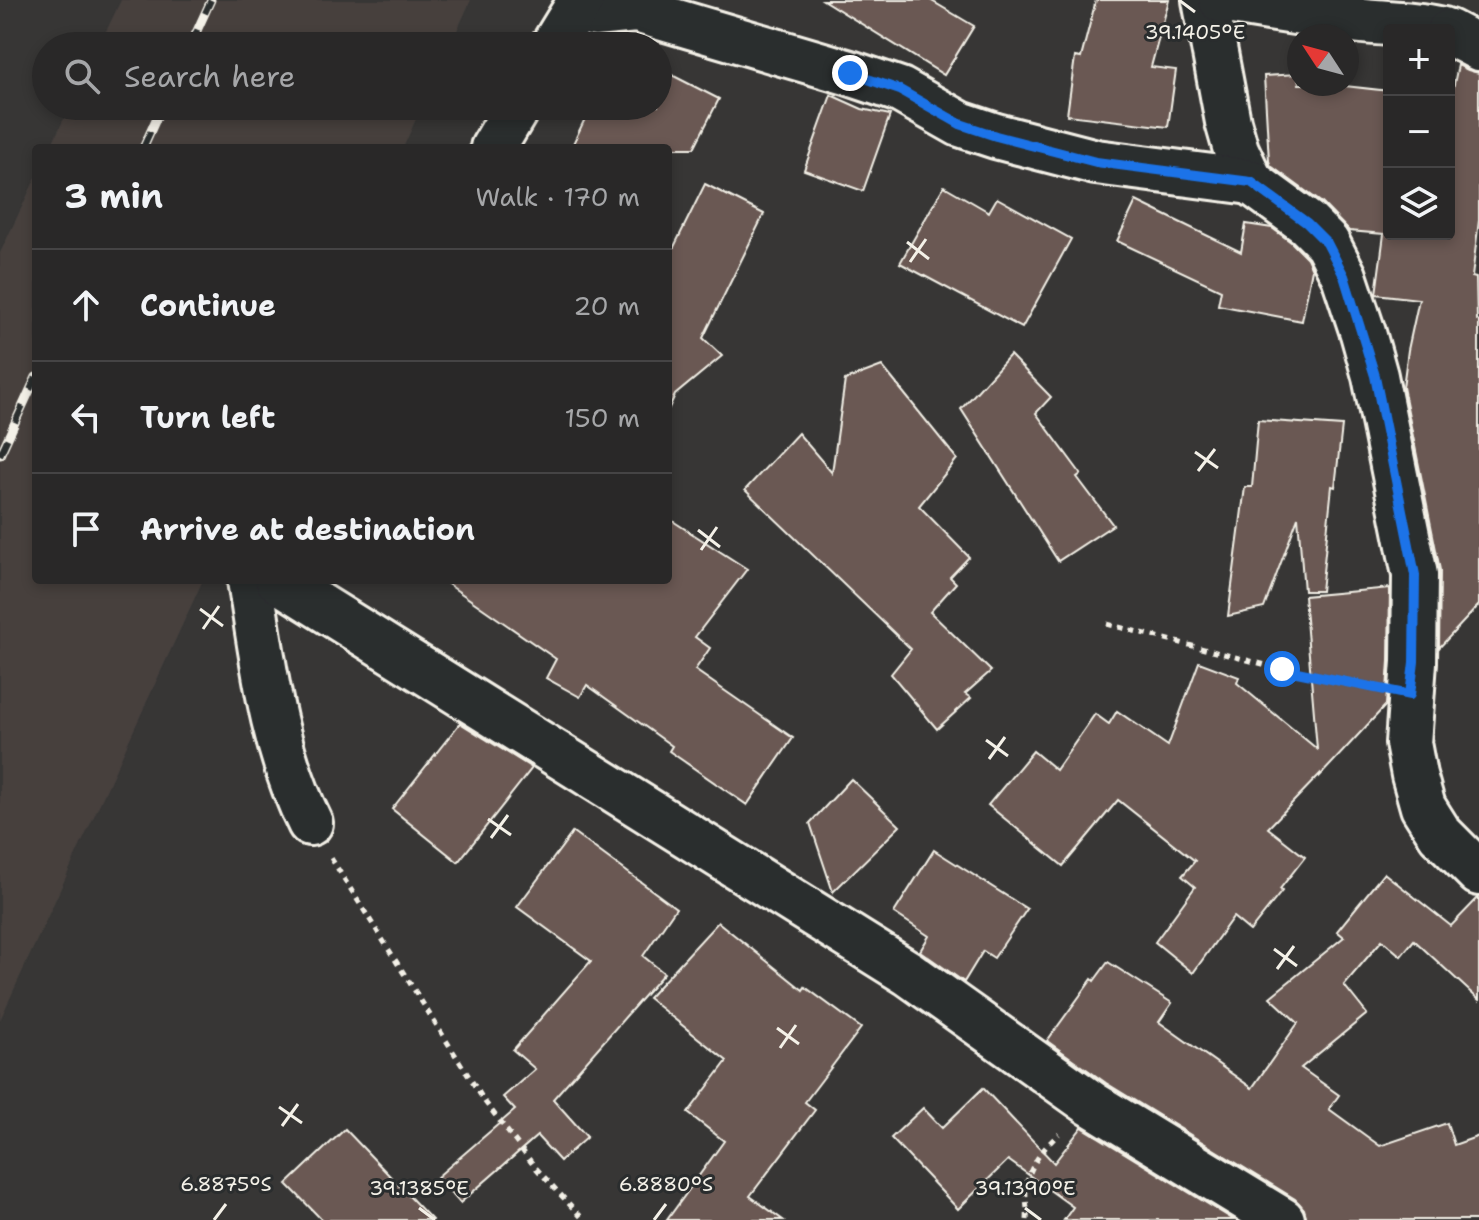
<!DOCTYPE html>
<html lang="en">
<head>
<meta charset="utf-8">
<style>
  :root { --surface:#292828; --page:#353434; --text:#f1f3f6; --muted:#a5a6a8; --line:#454445 }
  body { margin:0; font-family:"Shantell Sans",sans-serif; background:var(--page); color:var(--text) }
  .controls { position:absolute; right:24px; top:24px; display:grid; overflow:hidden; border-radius:8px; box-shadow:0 4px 12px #0003 }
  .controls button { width:72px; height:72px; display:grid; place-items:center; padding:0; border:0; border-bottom:2px solid var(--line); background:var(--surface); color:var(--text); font:40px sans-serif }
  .compass { position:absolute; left:1287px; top:24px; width:72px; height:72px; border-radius:50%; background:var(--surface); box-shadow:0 4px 12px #0003; rotate:306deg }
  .stop { position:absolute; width:24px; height:24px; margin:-18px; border:6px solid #1a73e8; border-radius:50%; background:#fff }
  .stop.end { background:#1a73e8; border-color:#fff; box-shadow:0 2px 8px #0008 }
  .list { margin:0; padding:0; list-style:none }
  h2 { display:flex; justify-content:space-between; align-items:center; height:104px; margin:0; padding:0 32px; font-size:34px }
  h2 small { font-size:26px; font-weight:400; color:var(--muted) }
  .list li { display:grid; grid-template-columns:52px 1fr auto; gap:24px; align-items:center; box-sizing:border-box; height:112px; padding:0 32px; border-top:2px solid var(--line) }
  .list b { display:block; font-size:30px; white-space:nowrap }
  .list em { font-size:26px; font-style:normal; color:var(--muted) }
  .icon { flex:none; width:44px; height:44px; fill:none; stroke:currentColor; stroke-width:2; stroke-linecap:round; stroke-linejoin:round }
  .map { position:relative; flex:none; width:1479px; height:1220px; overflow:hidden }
  .search { position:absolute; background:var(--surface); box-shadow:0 4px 12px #0003; left:32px; top:32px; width:640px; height:88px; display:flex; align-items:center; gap:20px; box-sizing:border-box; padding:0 28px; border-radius:44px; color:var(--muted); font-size:30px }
  .panel { position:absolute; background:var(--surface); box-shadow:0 4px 12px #0003; left:32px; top:144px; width:640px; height:440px; border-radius:8px }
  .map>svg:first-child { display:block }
</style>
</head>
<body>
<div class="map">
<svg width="1479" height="1220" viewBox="0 0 1479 1220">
  <rect width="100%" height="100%" fill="#373635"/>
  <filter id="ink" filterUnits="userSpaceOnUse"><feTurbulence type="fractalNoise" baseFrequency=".0125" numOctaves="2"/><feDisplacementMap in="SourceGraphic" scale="16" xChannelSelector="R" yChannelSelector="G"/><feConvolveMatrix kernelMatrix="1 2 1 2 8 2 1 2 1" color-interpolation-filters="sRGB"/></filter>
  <g filter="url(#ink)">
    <g fill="#46403e">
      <path d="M 121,0 L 471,0 L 450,46 L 99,46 Z"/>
      <path d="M 70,106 L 422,106 L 403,148 L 50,148 Z"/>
      <path d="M 36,177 L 36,580 L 203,580 L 0,1020 L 0,253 Z"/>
    </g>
    <g fill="#6a5953" stroke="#f4f1e8" stroke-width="2">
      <path d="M 823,0 L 930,0 L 974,26 L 944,75 Z"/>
      <path d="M 1096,0 L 1169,0 L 1151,67 L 1176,70 L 1168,127 L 1067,115 L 1075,57 L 1081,58 Z"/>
      <path d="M 1458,65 L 1468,70 L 1479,73 L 1479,220 L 1472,277 L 1476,278 L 1477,320 L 1479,321 L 1479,605 L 1439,648 L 1440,570 L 1403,387 L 1408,350 L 1419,299 L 1376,294 L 1384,234 L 1349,231 L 1322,203 L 1271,166 L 1269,161 L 1264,76 L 1298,74 L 1299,84 L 1327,84 L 1389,91 L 1389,234 L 1449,234 L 1449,108 Z"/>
      <path d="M 658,68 L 719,99 L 694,148 L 571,148 L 591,106 L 658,106 Z"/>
      <path d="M 831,95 L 862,109 L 890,115 L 863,191 L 804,170 Z"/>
      <path d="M 705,184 L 764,214 L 703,338 L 722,356 L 675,395 L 668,410 L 668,259 Z"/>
      <path d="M 944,186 L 989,212 L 997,198 L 1071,239 L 1022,328 L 900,263 Z"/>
      <path d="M 1136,201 L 1241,252 L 1246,224 L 1272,228 L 1291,242 L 1307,258 L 1312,269 L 1302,321 L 1218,305 L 1221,290 L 1117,241 Z"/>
      <path d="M 1010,355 L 1051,397 L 1036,413 L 1081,474 L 1077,477 L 1113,525 L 1058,561 L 961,409 Z"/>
      <path d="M 882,366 L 957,459 L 919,506 L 969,557 L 950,577 L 956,583 L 930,612 L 991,671 L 965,694 L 971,698 L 937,729 L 891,674 L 911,649 L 745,490 L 798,433 L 832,473 L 845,380 Z"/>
      <path d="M 1258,420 L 1342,426 L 1335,487 L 1332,486 L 1321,591 L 1304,591 L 1298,517 L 1264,608 L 1228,616 L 1245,487 L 1252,487 Z"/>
      <path d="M 668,518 L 747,569 L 695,637 L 710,648 L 695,670 L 793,738 L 747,805 L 669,751 L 672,746 L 587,685 L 580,697 L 546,678 L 556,659 L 442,580 L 668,580 Z"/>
      <path d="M 1390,588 L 1389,661 L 1386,705 L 1320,776 L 1320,774 L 1268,828 L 1305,857 L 1280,889 L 1282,891 L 1250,931 L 1233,917 L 1193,973 L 1155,942 L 1195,887 L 1182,876 L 1195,861 L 1118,800 L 1063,866 L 988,805 L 1033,751 L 1056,770 L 1095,714 L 1109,724 L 1117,711 L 1168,746 L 1199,662 L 1239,677 L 1237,683 L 1317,749 L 1304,596 Z"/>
      <path d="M 460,723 L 532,768 L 458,862 L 392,809 Z"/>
      <path d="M 851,779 L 900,826 L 833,892 L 810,823 Z"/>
      <path d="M 573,832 L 676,908 L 643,956 L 664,973 L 553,1099 L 587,1137 L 560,1161 L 537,1136 L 460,1203 L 437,1177 L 515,1110 L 503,1097 L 535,1069 L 513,1050 L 591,961 L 517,907 Z"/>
      <path d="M 934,850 L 1027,909 L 994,958 L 983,951 L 964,982 L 920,951 L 929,936 L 894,913 Z"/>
      <path d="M 1384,873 L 1451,926 L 1479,897 L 1479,1000 L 1414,940 L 1401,956 L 1382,940 L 1344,985 L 1367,1014 L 1301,1068 L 1339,1095 L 1329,1109 L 1380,1146 L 1447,1123 L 1454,1145 L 1479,1136 L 1479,1220 L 1307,1220 L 1304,1209 L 1295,1199 L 1106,1083 L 1047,1041 L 1092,979 L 1094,981 L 1108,962 L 1172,1003 L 1159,1022 L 1252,1088 L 1298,1023 L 1270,997 L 1344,937 L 1337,931 Z"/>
      <path d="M 718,922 L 803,990 L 805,987 L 861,1028 L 805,1102 L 815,1110 L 750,1196 L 783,1220 L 667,1220 L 724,1141 L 688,1113 L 727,1061 L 648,998 Z"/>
      <path d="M 983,1088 L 1054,1163 L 1082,1127 L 1234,1220 L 1064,1220 L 1073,1207 L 1008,1160 L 958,1209 L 891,1138 L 923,1108 L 942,1128 Z"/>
      <path d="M 345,1129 L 432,1220 L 322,1220 L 287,1184 Z"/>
    </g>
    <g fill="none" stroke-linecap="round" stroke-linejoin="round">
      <defs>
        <g id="street">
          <path d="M 1205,0 L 1228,122 L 1236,150 L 1251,182 L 1307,223 L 1327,243 L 1344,276 L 1363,333 L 1375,376 L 1415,575 L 1414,662 L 1408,743 L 1414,775 L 1423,807 L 1440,834 L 1479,873"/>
          <path d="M 1221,0 C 1268,8 1315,16 1363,21 C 1390,24 1417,23 1443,30"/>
          <path d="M 578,5 L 594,14 L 636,10 L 850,73 L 900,90 L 960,124 L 996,136 L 1096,162 L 1251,182"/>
          <path d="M 1449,32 L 1479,48"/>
          <path d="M 553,46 L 581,0"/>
          <path d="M 493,148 L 518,106"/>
          <path d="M 250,580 C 263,662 272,747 310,823"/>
          <path d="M 278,580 L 908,973 L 1092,1104 L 1282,1220"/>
        </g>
      </defs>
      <use href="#street" stroke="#f4f1e8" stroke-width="50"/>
      <g stroke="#f4f1e8" stroke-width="5" stroke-dasharray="6 6" stroke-linecap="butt">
        <path d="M 1107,624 L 1282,669 L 1370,687"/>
        <path d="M 331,858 L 485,1102 L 535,1167 L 584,1220"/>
        <path d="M 1027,1220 C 1028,1209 1025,1198 1026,1188 C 1029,1166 1043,1148 1059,1134"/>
      </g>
      <use href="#street" stroke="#2a2d2e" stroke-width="44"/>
      <defs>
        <g id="rail">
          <path d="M 190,46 L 211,0"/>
          <path d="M 143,148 L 162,106"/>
          <path d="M 0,455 L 36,377"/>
        </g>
      </defs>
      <use href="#rail" stroke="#f4f1e8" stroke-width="9"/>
      <use href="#rail" stroke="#2a2d2e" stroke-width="6" stroke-dasharray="18" stroke-linecap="butt"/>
    </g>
  </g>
  <g fill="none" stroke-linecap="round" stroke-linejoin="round" filter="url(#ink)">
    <path stroke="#1a73e8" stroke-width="10" d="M 850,73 L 900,90 L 960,124 L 996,136 L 1096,162 L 1251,182 L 1307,223 L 1327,243 L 1344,276 L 1375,376 L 1415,575 L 1414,662 L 1410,695 L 1282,669"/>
  </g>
  <path fill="none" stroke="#f4f1e8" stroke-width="3" d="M 1179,0 L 1195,12M 907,242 L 929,259M 910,262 L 926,239M 1195,452 L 1218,468M 1198,471 L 1215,449M 698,530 L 720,547M 701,550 L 717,527M 200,609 L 223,626M 203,629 L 219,606M 986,740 L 1008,756M 989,759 L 1005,737M 488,819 L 511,835M 491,838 L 508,815M 1274,949 L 1297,966M 1277,969 L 1294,946M 777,1028 L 799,1044M 780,1048 L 796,1025M 279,1107 L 302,1123M 282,1126 L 298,1104M 419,1208 L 435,1220M 1025,1208 L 1041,1220M 214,1220 L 226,1204M 654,1220 L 666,1204"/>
  <g font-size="20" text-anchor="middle" fill="#f4f1e8" stroke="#2a2d2e" stroke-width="6" stroke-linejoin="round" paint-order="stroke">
    <text x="1195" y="39">39.1405°E</text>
    <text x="226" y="1191">6.8875°S</text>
    <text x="666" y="1191">6.8880°S</text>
    <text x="419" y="1195">39.1385°E</text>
    <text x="1025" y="1195">39.1390°E</text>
  </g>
</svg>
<div class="controls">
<button>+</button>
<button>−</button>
<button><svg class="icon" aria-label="layers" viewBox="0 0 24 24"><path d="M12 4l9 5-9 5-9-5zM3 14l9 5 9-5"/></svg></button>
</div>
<svg class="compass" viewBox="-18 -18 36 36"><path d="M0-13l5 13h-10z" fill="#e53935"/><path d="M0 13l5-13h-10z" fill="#a5a6a8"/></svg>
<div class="stop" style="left:1282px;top:669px"></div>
<div class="stop end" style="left:850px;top:73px"></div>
<div class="search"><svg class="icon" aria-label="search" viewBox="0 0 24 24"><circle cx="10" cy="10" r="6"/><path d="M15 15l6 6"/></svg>Search here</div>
<section class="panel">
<h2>3 min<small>Walk · 170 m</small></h2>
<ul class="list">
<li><svg class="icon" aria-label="ahead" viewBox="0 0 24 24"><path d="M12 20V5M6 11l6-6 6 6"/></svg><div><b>Continue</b></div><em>20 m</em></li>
<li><svg class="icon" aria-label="left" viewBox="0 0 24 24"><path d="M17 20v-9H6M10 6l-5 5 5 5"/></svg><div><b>Turn left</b></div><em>150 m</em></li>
<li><svg class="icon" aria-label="arrive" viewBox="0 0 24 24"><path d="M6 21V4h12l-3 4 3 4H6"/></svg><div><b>Arrive at destination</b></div></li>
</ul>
</section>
</div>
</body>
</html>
